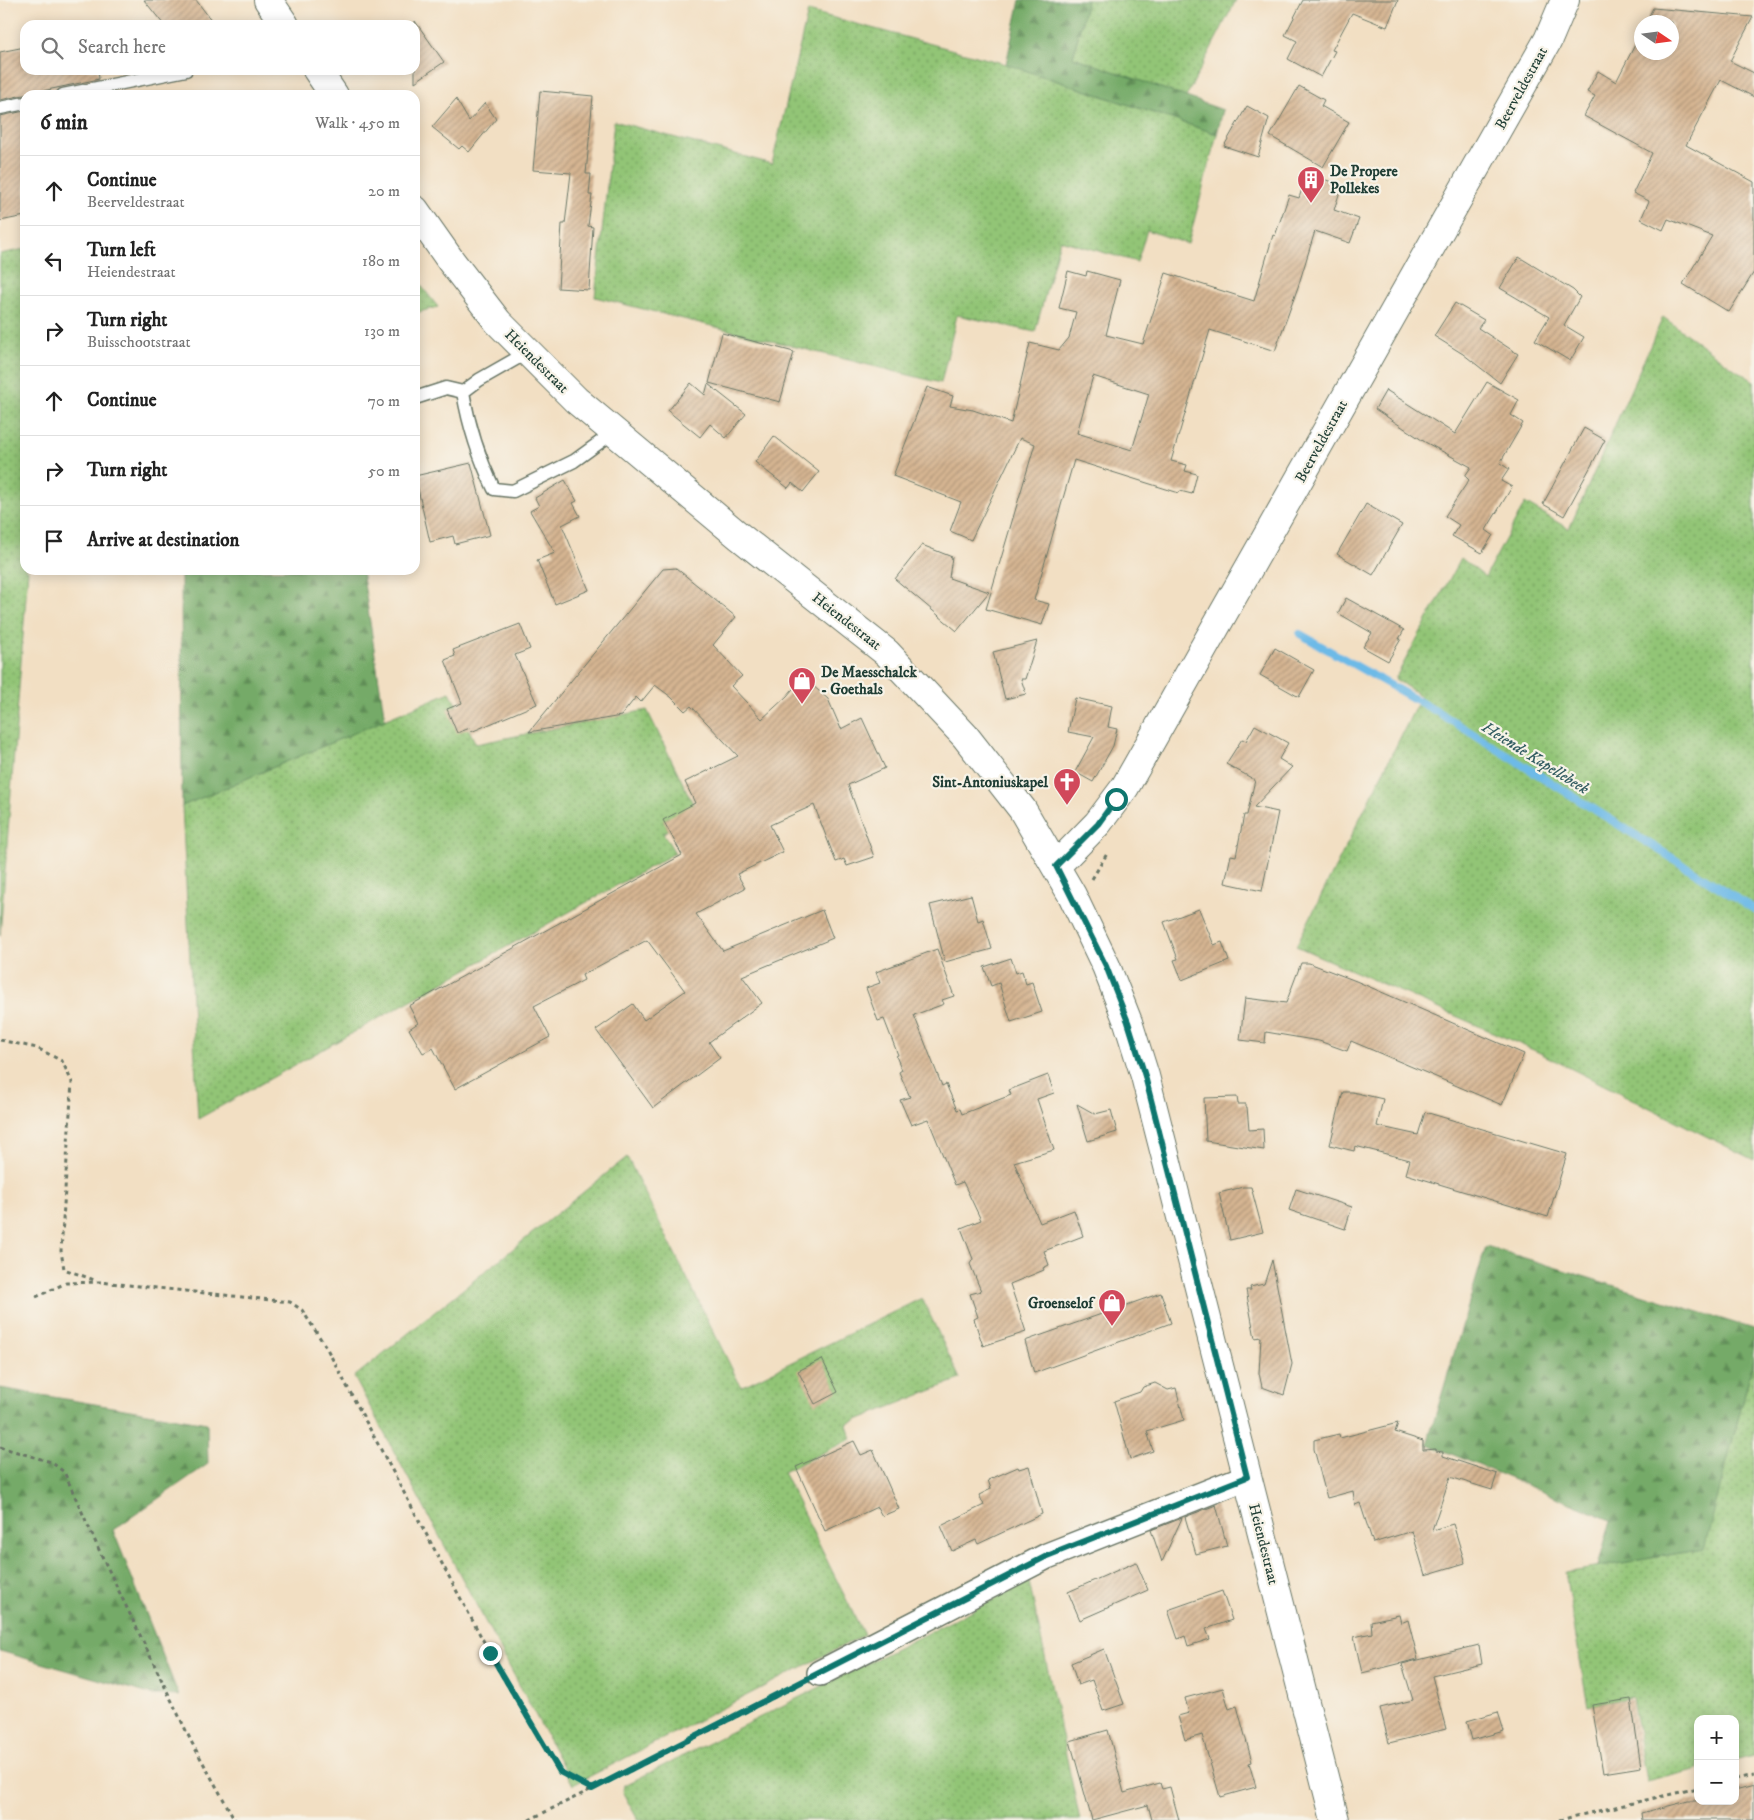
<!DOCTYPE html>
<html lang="en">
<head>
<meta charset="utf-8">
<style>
  :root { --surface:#fff; --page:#f6f6f6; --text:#222; --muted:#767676; --line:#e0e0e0 }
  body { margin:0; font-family:"IM FELL DW Pica",serif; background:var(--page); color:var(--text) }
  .controls { position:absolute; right:15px; bottom:15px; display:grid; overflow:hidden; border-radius:10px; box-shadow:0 2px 12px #0003 }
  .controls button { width:45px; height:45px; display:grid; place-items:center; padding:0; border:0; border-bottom:1px solid var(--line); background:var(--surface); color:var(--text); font:25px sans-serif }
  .compass { position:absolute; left:1634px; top:15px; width:45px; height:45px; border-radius:50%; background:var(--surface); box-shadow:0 2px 12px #0003; rotate:103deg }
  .stop { position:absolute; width:15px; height:15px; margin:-11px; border:4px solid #0f766e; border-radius:50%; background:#fff }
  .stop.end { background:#0f766e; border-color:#fff; box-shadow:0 1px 5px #0008 }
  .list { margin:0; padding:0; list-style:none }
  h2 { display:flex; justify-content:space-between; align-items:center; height:65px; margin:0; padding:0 20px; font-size:21px }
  h2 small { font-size:16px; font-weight:400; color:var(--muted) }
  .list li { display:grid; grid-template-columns:32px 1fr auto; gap:15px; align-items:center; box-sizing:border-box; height:70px; padding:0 20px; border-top:1px solid var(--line) }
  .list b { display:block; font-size:19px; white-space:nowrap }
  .list p { margin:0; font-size:16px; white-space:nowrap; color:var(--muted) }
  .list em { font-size:16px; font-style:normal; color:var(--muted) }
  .icon { flex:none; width:28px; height:28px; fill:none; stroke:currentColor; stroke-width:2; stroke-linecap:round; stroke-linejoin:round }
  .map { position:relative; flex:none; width:1754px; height:1820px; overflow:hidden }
  .search { position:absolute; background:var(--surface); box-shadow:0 2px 12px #0003; left:20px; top:20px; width:400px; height:55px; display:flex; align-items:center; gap:12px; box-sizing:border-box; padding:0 18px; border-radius:15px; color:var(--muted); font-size:19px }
  .panel { position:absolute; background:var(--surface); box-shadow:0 2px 12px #0003; left:20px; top:90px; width:400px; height:485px; border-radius:15px }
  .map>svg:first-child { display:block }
</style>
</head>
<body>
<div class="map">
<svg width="1754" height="1820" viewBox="0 0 1754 1820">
  <defs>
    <pattern id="grass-dots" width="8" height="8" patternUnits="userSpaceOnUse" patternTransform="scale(1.25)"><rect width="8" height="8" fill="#92c576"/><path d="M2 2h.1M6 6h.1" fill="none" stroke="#77a162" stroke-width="1.8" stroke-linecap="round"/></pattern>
    <pattern id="forest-firs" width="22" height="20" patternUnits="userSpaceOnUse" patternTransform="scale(1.25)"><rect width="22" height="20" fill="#75aa67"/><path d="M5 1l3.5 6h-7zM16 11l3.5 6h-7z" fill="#5f8c56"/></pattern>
    <pattern id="building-hatch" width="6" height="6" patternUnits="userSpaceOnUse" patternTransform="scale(1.25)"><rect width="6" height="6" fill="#d6b592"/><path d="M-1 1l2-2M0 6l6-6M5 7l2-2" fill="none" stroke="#ad9478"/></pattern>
  </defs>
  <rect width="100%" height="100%" fill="#f7f3e8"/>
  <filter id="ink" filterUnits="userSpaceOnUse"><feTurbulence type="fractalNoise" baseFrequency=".02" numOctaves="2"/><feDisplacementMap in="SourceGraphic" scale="10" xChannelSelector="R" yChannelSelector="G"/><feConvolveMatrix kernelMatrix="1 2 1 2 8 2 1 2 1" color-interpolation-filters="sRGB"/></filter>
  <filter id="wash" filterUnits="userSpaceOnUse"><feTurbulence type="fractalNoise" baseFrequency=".0096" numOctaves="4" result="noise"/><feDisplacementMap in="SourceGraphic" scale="20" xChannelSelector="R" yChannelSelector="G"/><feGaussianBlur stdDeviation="1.12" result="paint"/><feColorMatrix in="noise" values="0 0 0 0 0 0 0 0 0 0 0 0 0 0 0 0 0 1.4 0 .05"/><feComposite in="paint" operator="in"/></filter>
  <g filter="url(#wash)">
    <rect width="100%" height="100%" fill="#f2dfc3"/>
    <g fill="url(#grass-dots)" stroke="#588155">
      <path d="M 1087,0 L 1236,0 L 1186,97 L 1073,57 Z"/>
      <path d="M 808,11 L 1006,64 L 1217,134 L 1188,244 L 1147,230 L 1137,262 L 1060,240 L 1035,332 L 957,315 L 941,383 L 595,297 L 614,121 L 772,164 Z"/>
      <path d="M 25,249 L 25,570 L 28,570 L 0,936 L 0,254 Z"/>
      <path d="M 415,278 L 438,307 L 415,313 Z"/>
      <path d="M 1663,317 L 1736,370 L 1754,381 L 1754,1160 L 1538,1052 L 1296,946 L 1421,696 L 1395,679 L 1461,558 L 1485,577 L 1525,503 L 1569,529 Z"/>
      <path d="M 450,692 L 476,744 L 647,710 L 697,812 L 663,833 L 675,853 L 198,1119 L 182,806 Z"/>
      <path d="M 627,1157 L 741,1387 L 922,1298 L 960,1379 L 847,1424 L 851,1439 L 783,1472 L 864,1635 L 573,1785 L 354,1377 Z"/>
      <path d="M 1754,1359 L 1754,1755 L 1735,1760 L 1735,1719 L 1698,1719 L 1698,1769 L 1646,1782 L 1632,1697 L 1588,1706 L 1565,1573 L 1703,1549 Z"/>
      <path d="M 1029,1582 L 1080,1820 L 638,1820 L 623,1793 L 625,1785 Z"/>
    </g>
    <g fill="url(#forest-firs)" stroke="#4a744e">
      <path d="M 1020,0 L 1087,0 L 1073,57 L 1223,110 L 1217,134 L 1006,64 Z"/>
      <path d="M 181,570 L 362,570 L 385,720 L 182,806 Z"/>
      <path d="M 1486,1246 L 1754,1329 L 1754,1359 L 1704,1549 L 1598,1567 L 1611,1520 L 1427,1444 Z"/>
      <path d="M 0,1388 L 207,1423 L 208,1464 L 113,1530 L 179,1696 L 153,1695 L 0,1651 Z"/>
    </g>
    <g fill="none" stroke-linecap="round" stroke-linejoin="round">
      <path stroke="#6dbae7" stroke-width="8" d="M 1300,634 L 1441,714 L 1754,909"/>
    </g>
    <g id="blocks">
      <g fill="url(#building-hatch)" fill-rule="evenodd">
        <path d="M 144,0 L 196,0 L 215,25 L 164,25 Z"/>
        <path d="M 1303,0 L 1398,0 L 1387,27 L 1352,13 L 1332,50 L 1335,51 L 1321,77 L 1288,59 L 1297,41 L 1285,35 Z"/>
        <path d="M 1653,8 L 1753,17 L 1730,61 L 1754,73 L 1754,97 L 1721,80 L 1686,145 L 1754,182 L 1754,272 L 1729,312 L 1683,284 L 1712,236 L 1668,219 L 1663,230 L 1641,219 L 1649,201 L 1633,193 L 1652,153 L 1584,116 L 1595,96 L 1587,92 L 1598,71 L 1616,82 L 1642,31 L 1642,52 L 1672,52 L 1672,22 L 1646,22 Z"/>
        <path d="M 415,21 L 444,62 L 415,82 Z"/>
        <path d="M 25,47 L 25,70 L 98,70 L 99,79 L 0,100 L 0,52 Z"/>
        <path d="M 1299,86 L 1324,100 L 1321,106 L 1349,122 L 1323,167 L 1270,136 Z"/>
        <path d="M 540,91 L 593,96 L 586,174 L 591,174 L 589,195 L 592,195 L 588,226 L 593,227 L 589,290 L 558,288 L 562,224 L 565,224 L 571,173 L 533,170 Z"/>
        <path d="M 456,99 L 469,121 L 485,103 L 496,119 L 469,152 L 462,146 L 459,149 L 432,127 Z"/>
        <path d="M 1247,106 L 1269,118 L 1258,157 L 1224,146 Z"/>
        <path d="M 25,111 L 25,216 L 0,221 L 0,116 Z"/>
        <path d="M 1307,174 L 1342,185 L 1334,210 L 1359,219 L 1350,243 L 1315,231 L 1298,287 L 1275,351 L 1210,330 L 1171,461 L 1187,465 L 1185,471 L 1197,474 L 1192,494 L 1180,491 L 1179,493 L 1074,460 L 1034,600 L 1049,604 L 1042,625 L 986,609 L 1035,444 L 1020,438 L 971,540 L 950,531 L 961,502 L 893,476 L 927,387 L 953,396 L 950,406 L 973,410 L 1011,423 L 1030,343 L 1059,350 L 1069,338 L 1076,312 L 1059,308 L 1068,271 L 1086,276 L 1087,271 L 1120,280 L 1106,335 L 1143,344 L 1166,273 L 1254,301 L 1273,235 L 1275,236 L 1289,195 L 1299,198 ZM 1093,376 L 1149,394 L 1132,450 L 1077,433 Z"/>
        <path d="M 1519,257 L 1573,290 L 1580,297 L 1564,325 L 1584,337 L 1570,361 L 1535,340 L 1549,317 L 1500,288 Z"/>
        <path d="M 1455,303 L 1484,320 L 1478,328 L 1518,354 L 1500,383 L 1463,354 L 1434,336 Z"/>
        <path d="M 722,333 L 794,352 L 780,402 L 709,383 Z"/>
        <path d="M 1487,382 L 1519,400 L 1511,415 L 1523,423 L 1500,463 L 1509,469 L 1501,481 L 1512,487 L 1486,530 L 1493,535 L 1482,553 L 1452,536 L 1459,525 L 1445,516 L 1469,480 L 1465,476 L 1471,467 L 1425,442 L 1375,409 L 1386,390 L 1455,434 Z"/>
        <path d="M 691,383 L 705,395 L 708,384 L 746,414 L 726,438 L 710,424 L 700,437 L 668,411 Z"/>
        <path d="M 1584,428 L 1605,440 L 1564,516 L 1543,504 Z"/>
        <path d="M 774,436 L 819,472 L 803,492 L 792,483 L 788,488 L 755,462 Z"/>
        <path d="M 471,463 L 490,535 L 455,544 L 453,536 L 430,542 L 415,476 Z"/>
        <path d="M 565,480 L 577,501 L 573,503 L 580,516 L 562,525 L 589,590 L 555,604 L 537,560 L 555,553 L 530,511 L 539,506 L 535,498 Z"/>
        <path d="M 1366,504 L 1402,525 L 1373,575 L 1337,554 Z"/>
        <path d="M 922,545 L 952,557 L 949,578 L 989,592 L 957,631 L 895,579 Z"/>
        <path d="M 676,568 L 736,617 L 713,645 L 742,676 L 731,686 L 762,719 L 787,696 L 803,677 L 828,699 L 841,729 L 862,718 L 885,768 L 848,785 L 874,857 L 847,866 L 844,859 L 836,862 L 814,805 L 770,825 L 783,852 L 737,874 L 745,888 L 696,914 L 723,951 L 822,910 L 833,938 L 742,976 L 762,1003 L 709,1042 L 720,1058 L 653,1108 L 596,1030 L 633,1004 L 644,1020 L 685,991 L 647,940 L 582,975 L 584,980 L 534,1006 L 550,1037 L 455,1089 L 433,1048 L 423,1053 L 409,1029 L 418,1023 L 409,1006 L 682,855 L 663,820 L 695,803 L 685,782 L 738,756 L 691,706 L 685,711 L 671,697 L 655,685 L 641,702 L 636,697 L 621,716 L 529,732 L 663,569 Z"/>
        <path d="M 1346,598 L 1404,630 L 1399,639 L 1401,639 L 1388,661 L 1363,647 L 1372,633 L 1338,613 Z"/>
        <path d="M 520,624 L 530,649 L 515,655 L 537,704 L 471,732 L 470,728 L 457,733 L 447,709 L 462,703 L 445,660 L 455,656 L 453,650 Z"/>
        <path d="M 1037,641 L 1025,679 L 1021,679 L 1026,694 L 1005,699 L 993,652 Z"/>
        <path d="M 1275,648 L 1314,670 L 1299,697 L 1260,675 Z"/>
        <path d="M 1075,698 L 1112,706 L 1108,727 L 1117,729 L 1113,746 L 1093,782 L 1075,772 L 1094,737 L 1068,732 Z"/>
        <path d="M 1255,725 L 1288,743 L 1279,759 L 1292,767 L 1254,807 L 1278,812 L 1262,891 L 1225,883 L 1231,855 L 1236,856 L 1244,815 L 1247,815 L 1255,780 L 1226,764 L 1242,739 L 1246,741 Z"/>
        <path d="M 971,895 L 978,921 L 983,919 L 992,949 L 945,962 L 930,905 Z"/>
        <path d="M 1199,909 L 1214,945 L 1222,942 L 1229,961 L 1182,980 L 1174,960 L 1178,959 L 1164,922 Z"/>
        <path d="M 937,949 L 954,996 L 942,1000 L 944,1004 L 914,1015 L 942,1086 L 946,1084 L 957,1110 L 960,1109 L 962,1114 L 1011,1095 L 1009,1090 L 1048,1075 L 1054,1093 L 1037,1099 L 1054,1150 L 1014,1162 L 1040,1223 L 1074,1210 L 1083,1236 L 1044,1251 L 1049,1265 L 1043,1268 L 1044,1270 L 1010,1284 L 1026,1332 L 983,1346 L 974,1319 L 978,1317 L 970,1294 L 981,1291 L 970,1264 L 973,1259 L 961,1228 L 981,1220 L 963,1182 L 955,1185 L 928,1119 L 911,1125 L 900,1100 L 910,1097 L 899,1072 L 902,1070 L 896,1056 L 898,1055 L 884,1019 L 878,1021 L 866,988 L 880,983 L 876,972 Z"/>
        <path d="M 1011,958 L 1016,973 L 1022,971 L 1026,984 L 1032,982 L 1042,1012 L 1011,1022 L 999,983 L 991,986 L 984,967 Z"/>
        <path d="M 1301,963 L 1309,963 L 1356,981 L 1524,1054 L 1502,1105 L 1351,1041 L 1347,1051 L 1319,1041 L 1266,1032 L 1265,1043 L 1240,1040 L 1245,998 L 1286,1003 Z"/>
        <path d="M 1343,1092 L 1352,1092 L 1383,1099 L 1377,1126 L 1418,1135 L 1425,1112 L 1567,1154 L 1548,1217 L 1406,1174 L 1410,1160 L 1355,1146 L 1354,1151 L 1330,1145 Z"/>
        <path d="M 1237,1097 L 1238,1104 L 1246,1104 L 1246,1107 L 1247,1107 L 1249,1130 L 1263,1129 L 1264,1150 L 1206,1141 L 1204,1098 Z"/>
        <path d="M 1077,1104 L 1095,1114 L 1111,1110 L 1117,1132 L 1088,1141 Z"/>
        <path d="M 1243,1187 L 1251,1187 L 1263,1232 L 1230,1240 L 1219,1193 Z"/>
        <path d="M 1296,1189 L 1352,1207 L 1345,1229 L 1289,1210 Z"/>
        <path d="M 1272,1260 L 1292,1364 L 1284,1395 L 1262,1387 L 1259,1373 L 1261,1337 L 1255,1338 L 1246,1290 L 1251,1290 L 1250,1287 L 1264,1284 Z"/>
        <path d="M 1161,1293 L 1171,1323 L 1034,1373 L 1025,1341 Z"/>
        <path d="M 822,1359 L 838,1392 L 815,1404 L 798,1371 Z"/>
        <path d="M 1155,1383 L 1168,1390 L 1176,1388 L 1184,1420 L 1147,1431 L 1153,1451 L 1130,1459 L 1114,1401 L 1140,1392 L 1143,1387 Z"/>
        <path d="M 1398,1423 L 1395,1432 L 1423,1441 L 1423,1450 L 1436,1449 L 1436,1451 L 1443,1452 L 1443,1456 L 1497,1474 L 1492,1490 L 1450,1477 L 1432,1530 L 1453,1524 L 1465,1563 L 1425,1575 L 1412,1531 L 1373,1543 L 1360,1503 L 1355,1505 L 1353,1491 L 1327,1498 L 1314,1449 L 1314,1440 L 1339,1434 L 1340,1438 Z"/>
        <path d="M 854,1441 L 861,1455 L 873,1450 L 899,1509 L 882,1516 L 877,1507 L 825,1531 L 796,1467 Z"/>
        <path d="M 1029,1466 L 1042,1514 L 978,1544 L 976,1540 L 952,1551 L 941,1526 L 984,1505 L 979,1495 L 991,1489 L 988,1480 L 1018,1467 L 1019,1469 Z"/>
        <path d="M 1216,1505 L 1227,1546 L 1196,1554 L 1185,1517 Z"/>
        <path d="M 1182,1518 L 1162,1562 L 1151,1530 Z"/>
        <path d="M 1136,1562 L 1148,1590 L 1080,1620 L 1068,1592 Z"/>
        <path d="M 1222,1591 L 1232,1620 L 1206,1629 L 1210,1639 L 1188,1646 L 1185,1636 L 1178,1639 L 1168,1610 Z"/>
        <path d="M 1399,1615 L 1401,1623 L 1408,1620 L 1418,1659 L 1362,1673 L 1354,1637 L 1372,1633 L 1371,1621 Z"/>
        <path d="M 1479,1645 L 1482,1664 L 1432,1676 L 1446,1729 L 1389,1743 L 1380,1708 L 1413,1700 L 1402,1664 Z"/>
        <path d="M 1104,1649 L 1124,1704 L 1103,1711 L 1092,1680 L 1078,1685 L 1071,1663 Z"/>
        <path d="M 1223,1688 L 1229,1709 L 1237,1706 L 1252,1762 L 1249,1763 L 1256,1787 L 1220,1797 L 1202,1735 L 1185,1740 L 1178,1716 L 1189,1713 L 1185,1698 Z"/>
        <path d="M 1631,1699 L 1641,1767 L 1603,1773 L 1592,1705 Z"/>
        <path d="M 1498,1712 L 1504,1731 L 1472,1740 L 1467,1721 Z"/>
        <path d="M 1108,1730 L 1124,1793 L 1160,1783 L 1162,1789 L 1170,1787 L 1179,1820 L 1152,1820 L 1148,1805 L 1092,1820 L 1070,1741 Z"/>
        <path d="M 1754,1785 L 1754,1820 L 1642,1820 L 1641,1813 L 1688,1801 L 1735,1801 L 1735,1790 Z"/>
      </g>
    </g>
  </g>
  <g filter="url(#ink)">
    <use href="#blocks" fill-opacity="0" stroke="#697666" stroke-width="1"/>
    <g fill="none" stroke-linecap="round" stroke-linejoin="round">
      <defs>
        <g id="service">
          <path d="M 63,95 L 186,70"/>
          <path d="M 0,108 L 25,103"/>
          <path d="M 528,352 L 479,380 L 463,392 C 469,427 479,458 494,489 L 513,491 L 574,461 L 614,432"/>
          <path d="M 415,398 L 446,388 L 463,392"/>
        </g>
        <path id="minor" d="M 820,1673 L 1047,1556 L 1247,1477"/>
        <path id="tertiary" d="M 1056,866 L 1098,823 L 1125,787 L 1548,40 L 1565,0"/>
        <g id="secondary">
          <path d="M 268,0 L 285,25"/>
          <path d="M 317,70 L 334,95"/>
          <path d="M 415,210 L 451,261 L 498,322 L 576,400 L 739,536 L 887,653 L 965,736 L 1022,809 L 1072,895 L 1106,966 L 1128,1022 L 1145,1076 L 1335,1820"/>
        </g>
      </defs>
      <use href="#service" stroke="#697666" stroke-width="15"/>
      <use href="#minor" stroke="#697666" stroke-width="28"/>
      <use href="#tertiary" stroke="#697666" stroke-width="30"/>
      <use href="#secondary" stroke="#697666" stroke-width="30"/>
      <g stroke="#697666" stroke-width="3" stroke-dasharray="4 4" stroke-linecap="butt">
        <path d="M 1092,879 L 1108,852"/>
        <path d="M 0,1040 L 37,1048 L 62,1061 L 72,1082 L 61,1251 L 64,1269 L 97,1281"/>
        <path d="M 36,1297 L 66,1283 L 100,1282 L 290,1302 L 302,1310 L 326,1347 L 499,1670 L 560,1772 L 592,1789"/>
        <path d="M 0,1447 L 51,1462 L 64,1472 L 100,1552 L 192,1743 L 235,1820"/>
        <path d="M 1735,1779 L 1754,1775"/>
        <path d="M 529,1820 L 659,1756 L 799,1684"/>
        <path d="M 1559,1820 L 1698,1788"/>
      </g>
      <use href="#service" stroke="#fff" stroke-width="12"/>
      <use href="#minor" stroke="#fff" stroke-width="25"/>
      <use href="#tertiary" stroke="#fff" stroke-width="28"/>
      <use href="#secondary" stroke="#fff" stroke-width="28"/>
    </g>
  </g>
  <g fill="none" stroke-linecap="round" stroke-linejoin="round" filter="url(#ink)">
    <path stroke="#0f766e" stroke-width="6" d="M 490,1653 L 560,1772 L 592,1789 L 1047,1556 L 1247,1477 L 1145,1076 L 1128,1022 L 1106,966 L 1056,866 L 1098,824 L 1116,799"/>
  </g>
  <defs>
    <symbol id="building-pin" viewBox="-11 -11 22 30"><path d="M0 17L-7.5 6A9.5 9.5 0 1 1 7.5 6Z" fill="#d1495b" stroke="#f7f3e8"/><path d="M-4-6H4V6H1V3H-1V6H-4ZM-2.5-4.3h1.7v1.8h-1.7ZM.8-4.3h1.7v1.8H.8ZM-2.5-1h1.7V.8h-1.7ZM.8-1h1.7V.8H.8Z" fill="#fff"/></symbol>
    <symbol id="shop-pin" viewBox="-11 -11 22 30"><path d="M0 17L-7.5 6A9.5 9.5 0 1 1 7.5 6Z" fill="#d1495b" stroke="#f7f3e8"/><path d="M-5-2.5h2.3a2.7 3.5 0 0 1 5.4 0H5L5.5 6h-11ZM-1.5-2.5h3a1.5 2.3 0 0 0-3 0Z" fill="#fff"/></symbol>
    <symbol id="church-pin" viewBox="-11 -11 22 30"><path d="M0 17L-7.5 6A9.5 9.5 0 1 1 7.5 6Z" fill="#d1495b" stroke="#f7f3e8"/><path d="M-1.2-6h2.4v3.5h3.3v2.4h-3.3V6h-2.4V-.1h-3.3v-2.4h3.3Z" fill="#fff"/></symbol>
  </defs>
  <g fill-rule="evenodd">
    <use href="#building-pin" x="1295" y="164" width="32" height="43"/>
    <use href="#shop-pin" x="786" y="665" width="32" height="43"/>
    <use href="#church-pin" x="1051" y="766" width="32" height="43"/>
    <use href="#shop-pin" x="1096" y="1287" width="32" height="43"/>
  </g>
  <g text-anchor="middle" stroke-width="4.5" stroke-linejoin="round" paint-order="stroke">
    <g font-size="15" fill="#1f3d34" stroke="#f7f3e8">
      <text transform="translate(1521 88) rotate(-61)" y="5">Beerveldestraat</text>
      <text transform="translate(537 361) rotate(45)" y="5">Heiendestraat</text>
      <text transform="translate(1321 441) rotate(-61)" y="5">Beerveldestraat</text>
      <text transform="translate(847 621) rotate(38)" y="5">Heiendestraat</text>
      <text transform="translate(1264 1544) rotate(76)" y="5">Heiendestraat</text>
    </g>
    <g font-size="15" font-weight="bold" fill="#1f3d34" stroke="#f7f3e8" text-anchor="start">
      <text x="1330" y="176">De Propere<tspan x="1330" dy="17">Pollekes</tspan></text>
      <text x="821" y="677">De Maesschalck<tspan x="821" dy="17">- Goethals</tspan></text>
      <text x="1048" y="787" text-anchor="end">Sint-Antoniuskapel</text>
      <text x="1093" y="1308" text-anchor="end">Groenselof</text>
    </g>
    <g font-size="16" font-style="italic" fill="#325c61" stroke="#f7f3e8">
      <text transform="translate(1536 757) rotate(32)" y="6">Heiende Kapellebeek</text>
    </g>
  </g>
</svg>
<div class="controls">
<button>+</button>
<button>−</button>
</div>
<svg class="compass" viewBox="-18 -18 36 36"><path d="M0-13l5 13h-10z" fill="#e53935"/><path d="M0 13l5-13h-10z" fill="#767676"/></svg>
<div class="stop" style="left:1116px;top:799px"></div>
<div class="stop end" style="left:490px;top:1653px"></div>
<div class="search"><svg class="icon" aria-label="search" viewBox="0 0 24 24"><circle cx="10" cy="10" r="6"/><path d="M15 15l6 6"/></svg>Search here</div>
<section class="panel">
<h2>6 min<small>Walk · 450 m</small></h2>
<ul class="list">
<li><svg class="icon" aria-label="ahead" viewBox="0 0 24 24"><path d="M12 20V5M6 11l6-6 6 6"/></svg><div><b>Continue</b><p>Beerveldestraat</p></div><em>20 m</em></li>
<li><svg class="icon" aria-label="left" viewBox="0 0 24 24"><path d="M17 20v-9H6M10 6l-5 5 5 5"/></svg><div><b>Turn left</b><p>Heiendestraat</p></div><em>180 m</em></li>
<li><svg class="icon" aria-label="right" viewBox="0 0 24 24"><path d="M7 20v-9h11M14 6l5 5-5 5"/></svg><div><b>Turn right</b><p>Buisschootstraat</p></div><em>130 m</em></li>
<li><svg class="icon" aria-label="ahead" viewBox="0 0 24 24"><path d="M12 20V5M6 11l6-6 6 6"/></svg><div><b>Continue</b></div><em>70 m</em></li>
<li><svg class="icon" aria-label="right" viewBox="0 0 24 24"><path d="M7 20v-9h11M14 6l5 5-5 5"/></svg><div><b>Turn right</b></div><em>50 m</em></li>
<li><svg class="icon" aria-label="arrive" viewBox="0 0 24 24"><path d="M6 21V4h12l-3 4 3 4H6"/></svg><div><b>Arrive at destination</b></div></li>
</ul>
</section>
</div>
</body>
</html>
